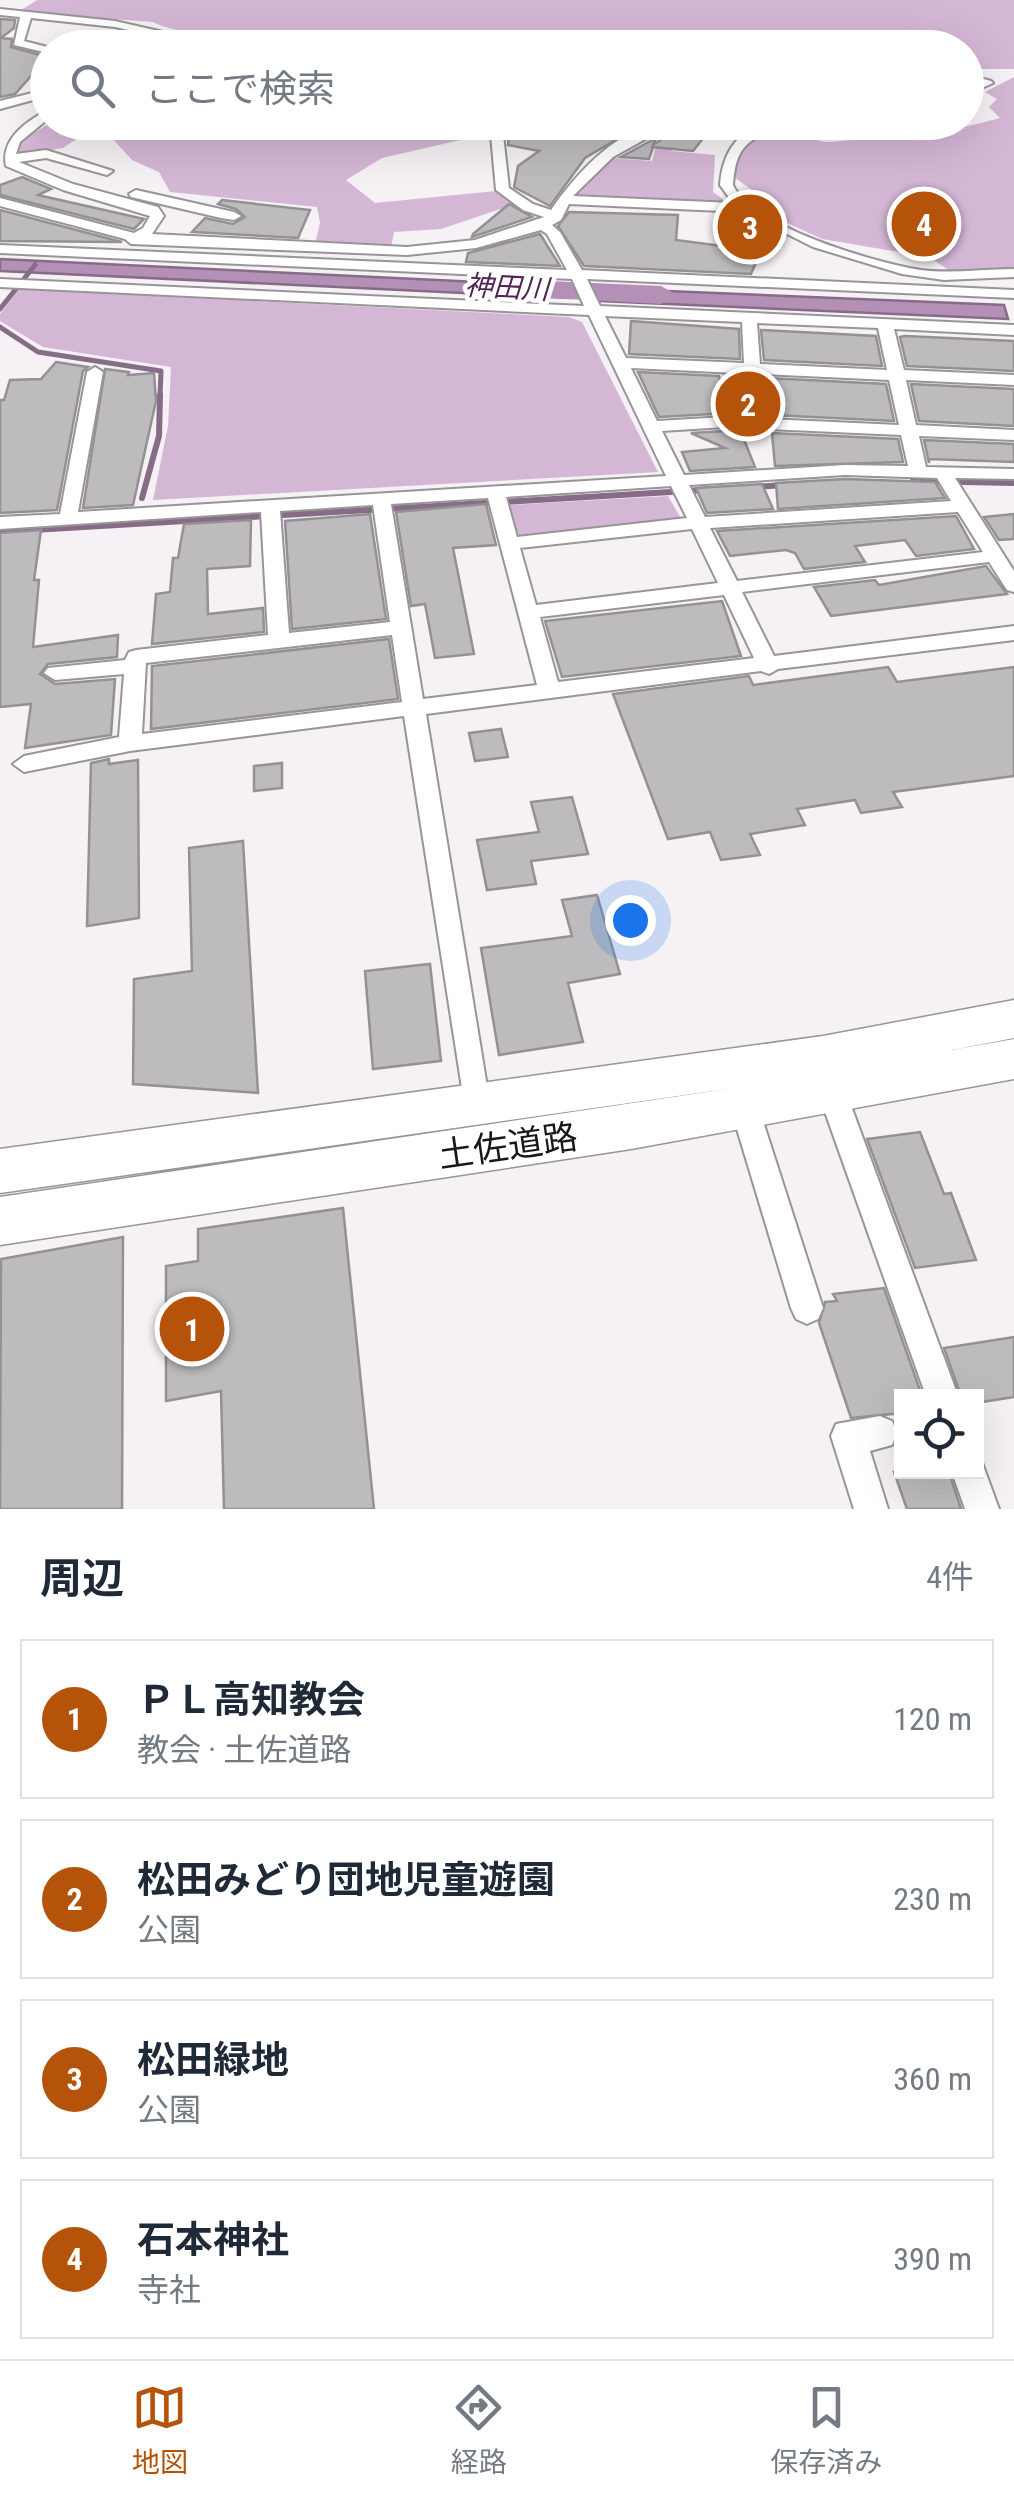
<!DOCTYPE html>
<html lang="ja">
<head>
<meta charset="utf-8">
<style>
  :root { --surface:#fff; --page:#f6f6f7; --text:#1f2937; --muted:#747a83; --line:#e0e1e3; --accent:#b45309 }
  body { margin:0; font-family:"Roboto Condensed","Noto Sans JP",sans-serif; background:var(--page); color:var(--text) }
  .controls { position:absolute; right:30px; bottom:30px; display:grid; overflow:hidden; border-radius:0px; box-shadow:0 10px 40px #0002 }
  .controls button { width:90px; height:90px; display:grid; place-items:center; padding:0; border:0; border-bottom:2px solid var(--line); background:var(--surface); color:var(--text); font:50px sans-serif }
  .you { position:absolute; left:630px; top:920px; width:35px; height:35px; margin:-25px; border:8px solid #fff; border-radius:50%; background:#1a73e8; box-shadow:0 0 0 15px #1a73e833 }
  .badge { display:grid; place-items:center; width:65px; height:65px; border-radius:50%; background:var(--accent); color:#fff; font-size:32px; font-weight:700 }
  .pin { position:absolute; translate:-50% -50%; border:5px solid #fff; box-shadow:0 2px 10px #0006 }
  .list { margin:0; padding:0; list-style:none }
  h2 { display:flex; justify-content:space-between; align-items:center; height:130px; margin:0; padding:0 40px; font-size:42px }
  h2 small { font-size:32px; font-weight:400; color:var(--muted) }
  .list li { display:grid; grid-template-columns:65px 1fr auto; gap:30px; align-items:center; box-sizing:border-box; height:160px; margin:0 20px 20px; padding:0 20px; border:2px solid var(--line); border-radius:0px }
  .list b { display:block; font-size:38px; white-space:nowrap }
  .list p { margin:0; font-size:32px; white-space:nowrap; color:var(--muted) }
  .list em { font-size:32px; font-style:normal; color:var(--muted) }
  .icon { flex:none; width:55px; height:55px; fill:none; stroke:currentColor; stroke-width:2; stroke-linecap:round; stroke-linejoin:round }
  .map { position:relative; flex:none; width:1014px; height:1509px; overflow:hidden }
  .search { position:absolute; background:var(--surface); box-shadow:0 10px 40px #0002; left:30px; right:30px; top:30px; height:110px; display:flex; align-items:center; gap:25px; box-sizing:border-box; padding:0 35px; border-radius:55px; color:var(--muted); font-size:38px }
  .sheet { height:850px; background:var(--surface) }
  nav { display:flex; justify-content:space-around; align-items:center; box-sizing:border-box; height:140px; border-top:2px solid var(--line); background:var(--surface); font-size:28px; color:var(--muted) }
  nav a { display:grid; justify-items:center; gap:5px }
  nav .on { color:var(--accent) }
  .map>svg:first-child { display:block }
</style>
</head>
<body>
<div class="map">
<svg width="1014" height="1509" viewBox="0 0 1014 1509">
  <rect width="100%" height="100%" fill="#f5f1f5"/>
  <g fill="#d4b6d5">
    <path d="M 37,0 L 1014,0 L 1014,69 L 967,69 L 966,48 L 371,44 L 236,47 C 213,31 179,35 153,22 L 18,12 Z"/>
    <path d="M 1014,77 L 1014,270 L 950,271 L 929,257 L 822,239 L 757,209 L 772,205 L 734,177 L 735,157 L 755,136 C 772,141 784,139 801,136 C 811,135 820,143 830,142 C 887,136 945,134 1000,118 L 989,107 L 997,99 L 985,92 Z"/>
    <path d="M 50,123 L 495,123 L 491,133 L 382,158 L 346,180 L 375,203 L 496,191 L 515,204 L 441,229 L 394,232 L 391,248 L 315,244 L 320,223 L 317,207 L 170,192 L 159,172 L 132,160 L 110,136 L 84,134 L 63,148 L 14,156 L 21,141 Z"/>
    <path d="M 656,145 L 673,146 L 671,151 L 715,155 L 713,192 L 732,206 L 573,198 L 582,182 L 612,158 L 652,161 Z"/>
    <path d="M 714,216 L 749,217 L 787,237 L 761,244 Z"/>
    <path d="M 19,289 L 569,317 L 582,322 L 658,472 L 153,500 L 168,426 L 171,367 L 43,347 L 0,321 L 0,314 Z"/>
    <path d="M 722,372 L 760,374 L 767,418 L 735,417 Z"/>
    <path d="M 668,496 L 683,522 L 517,539 L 510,505 Z"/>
  </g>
  <g fill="#b490b6" stroke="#866c87" stroke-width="2.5">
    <path d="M 0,259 L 564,286 L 570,298 L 0,271 Z"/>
    <path d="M 594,288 L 1004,305 L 1008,319 L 600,301 Z"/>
  </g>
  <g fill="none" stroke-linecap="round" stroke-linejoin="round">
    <g stroke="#866c87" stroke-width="5">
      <path d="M 0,309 L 35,265"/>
      <path d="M 0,327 L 38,352 L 161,371 L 160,397"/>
    </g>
    <g stroke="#866c87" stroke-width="6">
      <path d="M 913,481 L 1014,483"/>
      <path d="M 753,487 L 784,485"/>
      <path d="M 142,498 L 159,436 L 160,395"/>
      <path d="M 0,532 L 704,490"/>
    </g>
    <path fill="#b490b6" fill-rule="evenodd" d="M 503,279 L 661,286 L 677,295 L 661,304 L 492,295 L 487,288 Z"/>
  </g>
  <g fill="#bebbbe" stroke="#949194" stroke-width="2.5">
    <path d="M 0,19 L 15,20 L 14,28 L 1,38 L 12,39 L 11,47 L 48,57 L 15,94 L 0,97 Z"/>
    <path d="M 510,122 L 637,122 L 641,125 L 585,158 L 550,206 L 514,187 L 518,166 L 539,151 L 508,145 Z"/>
    <path d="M 716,122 L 693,151 L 653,147 L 649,159 L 621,157 L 656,138 L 653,145 L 685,124 Z"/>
    <path d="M 22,177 L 51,189 L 38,195 L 144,219 L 134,229 L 0,195 L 0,185 Z"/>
    <path d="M 222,200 L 310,210 L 298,238 L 192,232 L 205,218 L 233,224 L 245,217 L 236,209 L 218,204 Z"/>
    <path d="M 509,204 L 532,217 L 472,237 L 473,234 Z"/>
    <path d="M 0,210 L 122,242 L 0,241 Z"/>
    <path d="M 569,212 L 678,215 L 676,240 L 761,251 L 751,274 L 584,266 L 558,226 Z"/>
    <path d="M 540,234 L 560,266 L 466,262 L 468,253 Z"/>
    <path d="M 631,321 L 739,329 L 740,359 L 629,354 Z"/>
    <path d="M 761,330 L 876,336 L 882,366 L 764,360 Z"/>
    <path d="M 905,336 L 1014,341 L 1014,371 L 907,366 L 900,337 Z"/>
    <path d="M 56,362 L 88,367 L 83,371 L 57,510 L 0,513 L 0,400 L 4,400 L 10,380 L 41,379 Z"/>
    <path d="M 105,369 L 129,372 L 128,375 L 154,373 L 156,401 L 133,505 L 83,508 Z"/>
    <path d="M 638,372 L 719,376 L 730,413 L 659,417 Z"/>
    <path d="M 768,378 L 886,384 L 894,421 L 771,415 Z"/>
    <path d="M 911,384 L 1014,389 L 1014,426 L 919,421 Z"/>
    <path d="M 725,431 L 741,432 L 755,467 L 690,471 L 682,452 L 725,448 L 691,433 Z"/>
    <path d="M 772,433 L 898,439 L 903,462 L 775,466 Z"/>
    <path d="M 924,440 L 1014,444 L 1014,462 L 929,459 L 929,463 Z"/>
    <path d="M 845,479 L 935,482 L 945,498 L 778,509 L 776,483 Z"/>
    <path d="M 762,484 L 773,509 L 707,513 L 696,488 Z"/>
    <path d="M 486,504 L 496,545 L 453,548 L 474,654 L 435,658 L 425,604 L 411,606 L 396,512 Z"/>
    <path d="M 370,514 L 386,619 L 292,629 L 285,521 Z"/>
    <path d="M 1014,514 L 1014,539 L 999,540 L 984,517 Z"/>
    <path d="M 956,516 L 974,549 L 916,556 L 905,540 L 855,546 L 865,562 L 804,569 L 795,553 L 786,550 L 730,556 L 717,531 Z"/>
    <path d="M 251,520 L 250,566 L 207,569 L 208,614 L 263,608 L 264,632 L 152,644 L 156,594 L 170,592 L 173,558 L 178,558 L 184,524 Z"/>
    <path d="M 41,530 L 34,580 L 39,580 L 33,647 L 118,635 L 117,657 L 48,664 L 40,674 L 55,684 L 115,679 L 111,735 L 25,748 L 31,704 L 0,707 L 0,533 Z"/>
    <path d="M 986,566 L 1007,594 L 831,616 L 814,587 L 875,580 L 879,585 Z"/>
    <path d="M 722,601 L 741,656 L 562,677 L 545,621 Z"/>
    <path d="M 389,639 L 398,699 L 151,729 L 152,666 Z"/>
    <path d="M 888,667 L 897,682 L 1014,667 L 1014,776 L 893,792 L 902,807 L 861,813 L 855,800 L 797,809 L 805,825 L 750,834 L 760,855 L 721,860 L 710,832 L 668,839 L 613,694 L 749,676 L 753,685 Z"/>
    <path d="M 501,729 L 508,757 L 475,761 L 469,733 Z"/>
    <path d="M 109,759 L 109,764 L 138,760 L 139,918 L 87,926 L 91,763 Z"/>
    <path d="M 282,763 L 282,788 L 254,791 L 254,766 Z"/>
    <path d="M 572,797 L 588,854 L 531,861 L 536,884 L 487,890 L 477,840 L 539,832 L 531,802 Z"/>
    <path d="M 243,841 L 258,1093 L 133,1084 L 134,979 L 192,971 L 189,848 Z"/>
    <path d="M 597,895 L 620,974 L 568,983 L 583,1042 L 499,1055 L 481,948 L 572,936 L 562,900 Z"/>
    <path d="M 430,964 L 441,1061 L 373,1069 L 365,971 Z"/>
    <path d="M 920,1132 L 944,1194 L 951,1193 L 976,1260 L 915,1268 L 867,1139 Z"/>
    <path d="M 343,1208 L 374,1509 L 224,1509 L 221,1391 L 166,1401 L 166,1266 L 198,1261 L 198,1229 Z"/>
    <path d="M 123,1237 L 122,1509 L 0,1509 L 1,1259 Z"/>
    <path d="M 884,1288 L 922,1396 L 902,1396 L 902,1413 L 851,1418 L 819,1323 L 825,1302 L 837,1301 L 833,1294 Z"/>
    <path d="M 1014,1337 L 1014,1397 L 976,1403 L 976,1396 L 961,1396 L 944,1348 Z"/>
    <path d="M 894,1472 L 949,1472 L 961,1509 L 907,1509 Z"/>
  </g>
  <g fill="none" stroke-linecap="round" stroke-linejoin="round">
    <defs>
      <g id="minor">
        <path d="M 0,9 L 115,21 L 233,48 L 210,48 L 115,27 L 31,18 L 24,41 L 51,48 L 48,48 L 48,53 L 14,45 L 20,17 L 0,15 Z"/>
        <path d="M 330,45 L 451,45 L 456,48 L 325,48 Z"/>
        <path d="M 966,74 L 991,81 L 993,83 L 966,95 L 966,88 L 976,83 L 966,81 Z"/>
        <path d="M 48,89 L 48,96 L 0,109 L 0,101 Z"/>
        <path d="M 48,110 L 48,119 L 20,142 L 16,154 L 46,150 L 113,171 L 107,175 L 46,158 L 19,162 L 73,184 L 158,207 L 164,216 L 152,234 L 407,247 L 475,240 L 544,217 L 523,210 L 496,190 L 491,135 L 494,122 L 506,122 L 503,135 L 509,188 L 533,204 L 551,210 C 579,170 622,122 676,122 L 613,157 L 573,196 L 733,203 L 720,185 C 723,145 745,122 786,122 C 752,141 736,140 733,185 C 752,227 876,263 921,270 C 951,274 983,269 1014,269 L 1014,277 L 944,280 L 902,274 L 813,247 L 743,212 L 569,204 L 561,220 L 552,225 L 560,232 L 582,270 L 1014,290 L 1014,298 L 587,279 L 600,306 L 1014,325 L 1014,335 L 894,329 L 904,370 L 1014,375 L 1014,385 L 906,380 L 916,425 L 1014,430 L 1014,440 L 919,436 L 926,467 L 1014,469 L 1014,479 L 955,478 L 1014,571 L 1014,592 L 1007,590 L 989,562 L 742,592 L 774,656 L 1014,626 L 1014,640 L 778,669 L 769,674 L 761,671 L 426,714 L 490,1105 L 486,1114 L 476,1118 L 466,1114 L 404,716 L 130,751 L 24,772 L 13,764 L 24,756 L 119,737 L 124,674 L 55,680 L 44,673 L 48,668 L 125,660 L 129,652 L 136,650 L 268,635 L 261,512 L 0,529 L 0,517 L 60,514 L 87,372 L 95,367 L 103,372 L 78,512 L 666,476 L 589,315 L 0,287 L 0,279 L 584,306 L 572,279 L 0,253 L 0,245 L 567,270 L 547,234 L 541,230 L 476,248 L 407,255 L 131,244 L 125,239 L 0,206 L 0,198 L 134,233 L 143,228 L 150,216 L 63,190 L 6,166 C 0,140 26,121 48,110 ZM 605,316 L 742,322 L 744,363 L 626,358 ZM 757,323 L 878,328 L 887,370 L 760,364 ZM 631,368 L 889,380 L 899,425 L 725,417 L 657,421 ZM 725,427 L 901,435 L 908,466 L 845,465 L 684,475 L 662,431 ZM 845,475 L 937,478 L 951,501 L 705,517 L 689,485 ZM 671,486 L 687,518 L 517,537 L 506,497 ZM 488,498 L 537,685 L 423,699 L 391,504 ZM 373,505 L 390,622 L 289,633 L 280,511 ZM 958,512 L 983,552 L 737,581 L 710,528 ZM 692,529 L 718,583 L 536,605 L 520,548 ZM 724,595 L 754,658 L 558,682 L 540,617 ZM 392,635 L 402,702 L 142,734 L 146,663 Z"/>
        <path d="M 847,122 L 866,122 L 847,128 Z"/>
        <path d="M 136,190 L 234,212 L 241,216 L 234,220 L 221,218 L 131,197 L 129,194 Z"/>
        <path d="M 833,1083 L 843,1086 L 847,1095 L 958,1396 L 926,1396 L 819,1095 L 823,1086 Z"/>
        <path d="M 745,1096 L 755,1100 L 759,1109 L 823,1308 L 818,1319 L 807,1324 L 796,1319 L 791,1308 L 731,1109 L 735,1100 Z"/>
        <path d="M 880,1416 L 892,1421 L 897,1433 L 892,1445 L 870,1451 L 888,1509 L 854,1509 L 831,1436 L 836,1424 Z"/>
        <path d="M 976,1458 L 981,1460 L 999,1509 L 965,1509 L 952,1472 L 976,1472 Z"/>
      </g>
      <path id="trunk" d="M 1014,1000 L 1014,1038 L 952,1050 L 1014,1039 L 1014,1079 L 631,1149 L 0,1245 L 0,1197 L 734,1088 L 0,1193 L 0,1149 L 823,1036 Z"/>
    </defs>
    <use href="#minor" stroke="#989498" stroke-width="4"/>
    <use href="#trunk" stroke="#989498" stroke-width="3"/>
    <use href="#minor" fill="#fff" fill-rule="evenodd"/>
    <use href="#trunk" fill="#fff" fill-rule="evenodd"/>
  </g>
  <g text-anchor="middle" stroke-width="9" stroke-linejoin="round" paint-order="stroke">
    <g font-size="28" font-style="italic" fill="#512454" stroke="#fff">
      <text transform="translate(507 287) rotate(3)" y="10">神田川</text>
    </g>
    <g font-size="35" fill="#191819" stroke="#fff">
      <text transform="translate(508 1146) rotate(-8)" y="12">土佐道路</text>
    </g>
  </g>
</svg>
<div class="controls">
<button><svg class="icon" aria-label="locate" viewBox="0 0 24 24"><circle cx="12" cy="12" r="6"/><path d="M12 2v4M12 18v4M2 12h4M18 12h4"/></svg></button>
</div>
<div class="you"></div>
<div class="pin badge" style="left:192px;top:1329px">1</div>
<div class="pin badge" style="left:748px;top:404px">2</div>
<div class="pin badge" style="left:750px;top:227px">3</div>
<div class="pin badge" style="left:924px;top:224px">4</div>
<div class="search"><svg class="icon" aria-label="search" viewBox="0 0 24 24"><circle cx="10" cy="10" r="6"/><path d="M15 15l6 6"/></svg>ここで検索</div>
</div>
<section class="sheet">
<h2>周辺<small>4件</small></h2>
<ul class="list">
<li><span class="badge">1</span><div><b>ＰＬ高知教会</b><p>教会 · 土佐道路</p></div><em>120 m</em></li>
<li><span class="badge">2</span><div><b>松田みどり団地児童遊園</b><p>公園</p></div><em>230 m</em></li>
<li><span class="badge">3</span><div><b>松田緑地</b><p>公園</p></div><em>360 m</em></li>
<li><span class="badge">4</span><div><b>石本神社</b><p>寺社</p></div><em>390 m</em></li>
</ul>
</section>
<nav>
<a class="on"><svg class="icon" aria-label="map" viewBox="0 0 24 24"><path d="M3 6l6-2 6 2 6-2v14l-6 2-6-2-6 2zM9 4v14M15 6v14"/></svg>地図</a>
<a><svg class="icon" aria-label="directions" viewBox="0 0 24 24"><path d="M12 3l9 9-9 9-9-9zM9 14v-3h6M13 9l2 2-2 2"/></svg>経路</a>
<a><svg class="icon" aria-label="saved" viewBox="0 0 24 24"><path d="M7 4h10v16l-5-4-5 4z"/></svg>保存済み</a>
</nav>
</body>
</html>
